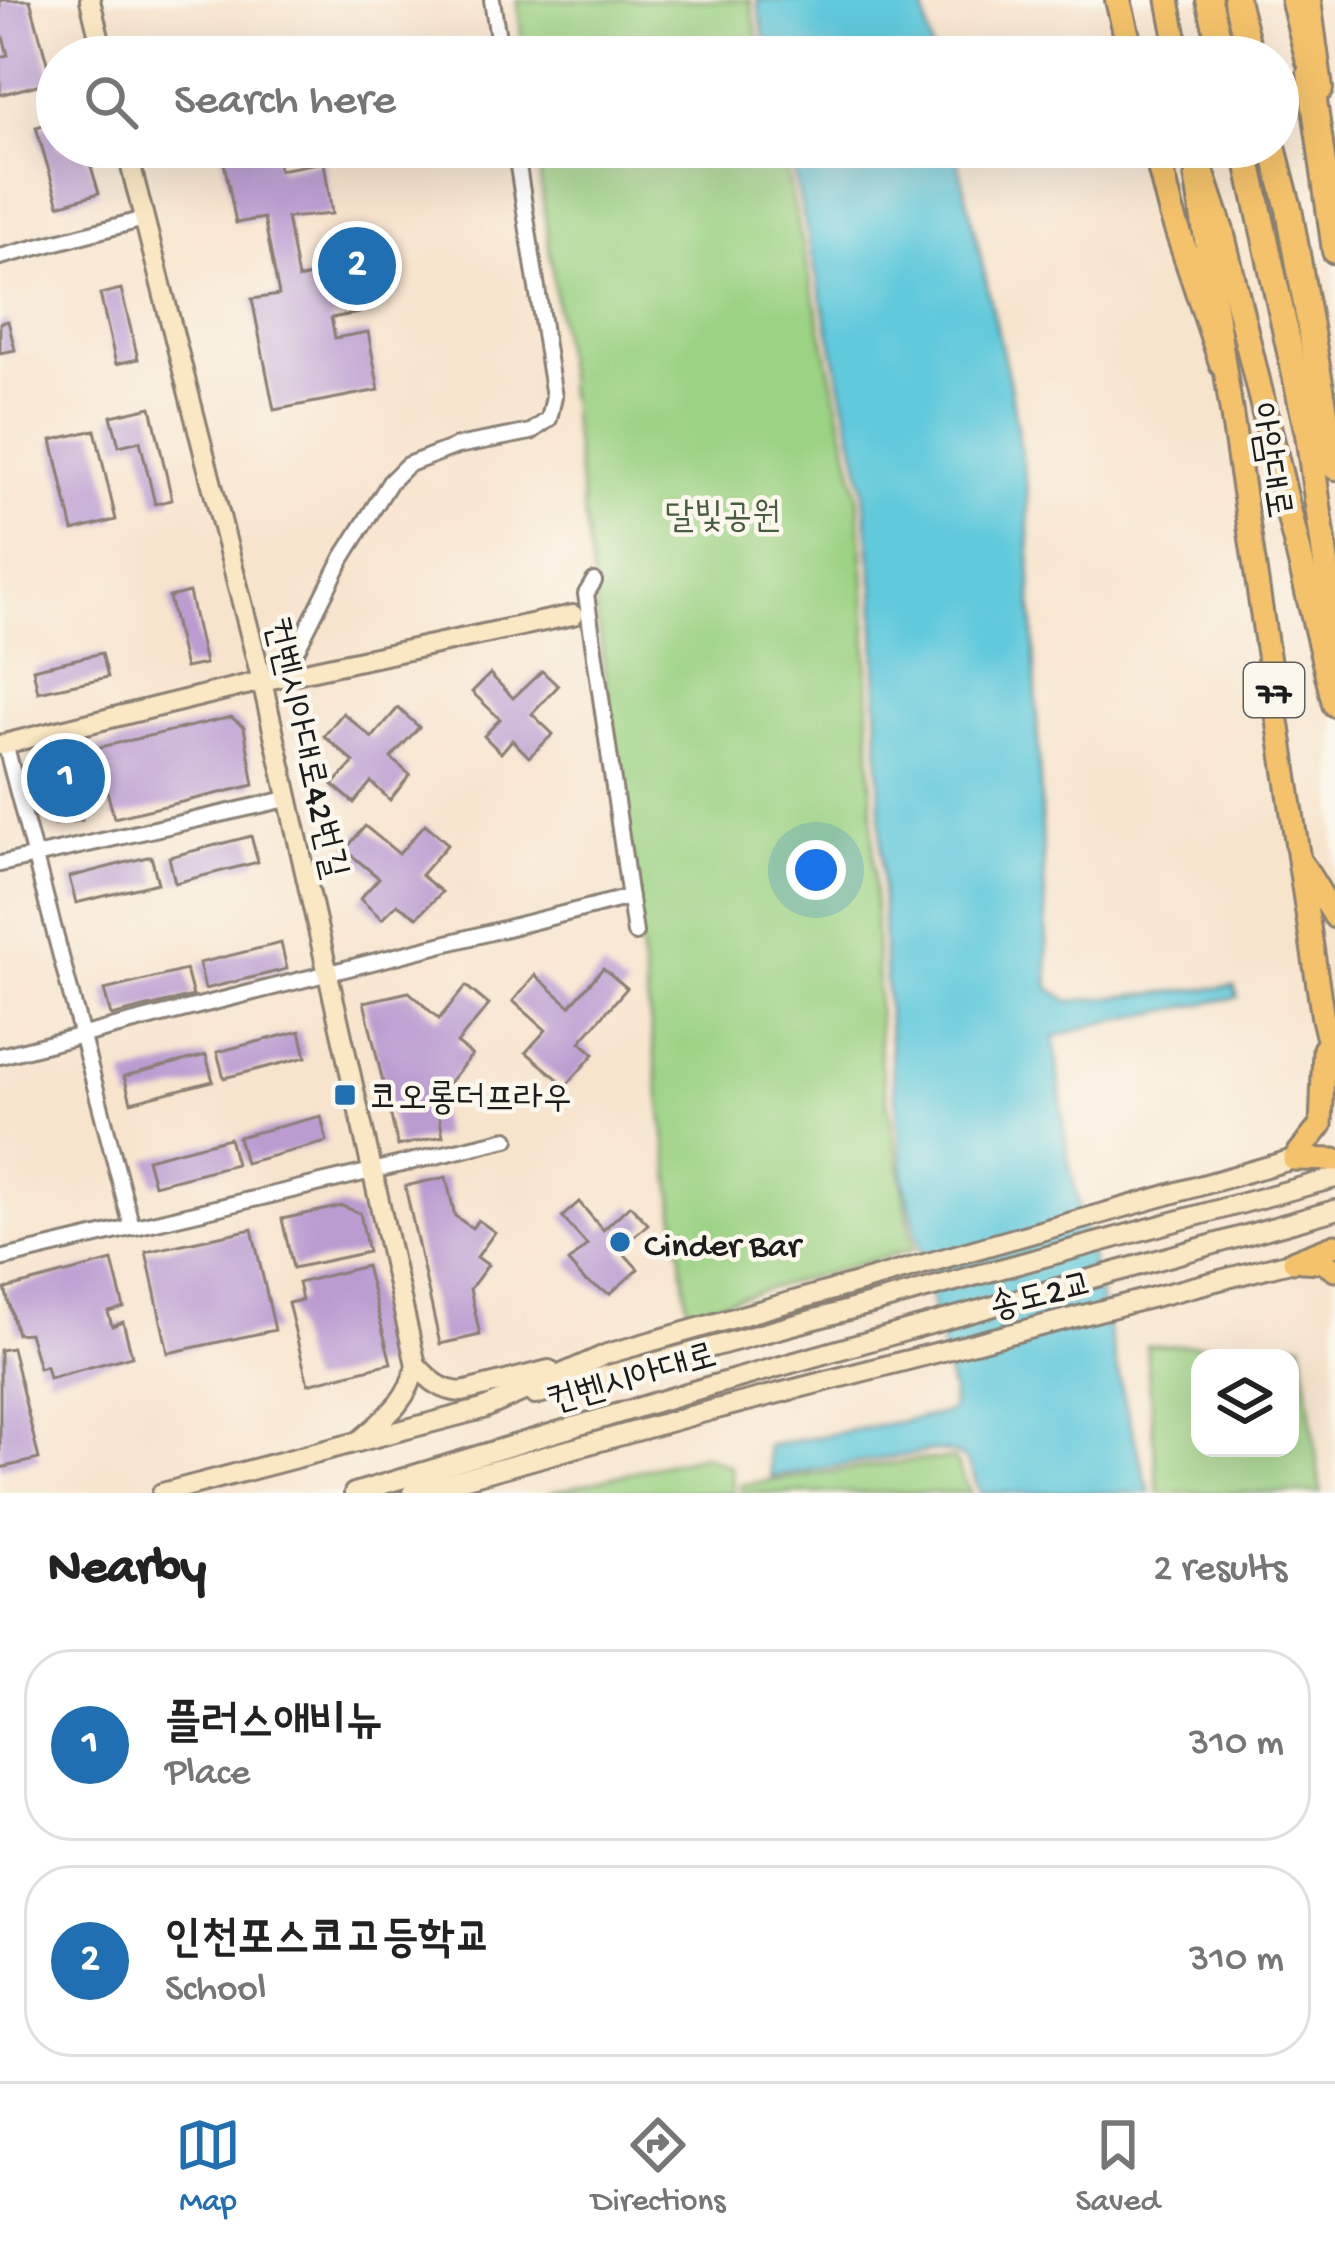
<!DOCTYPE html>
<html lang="en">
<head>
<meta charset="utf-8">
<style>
  :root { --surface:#fff; --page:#f2f2f2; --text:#222; --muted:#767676; --line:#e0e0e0; --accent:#1f6fb2 }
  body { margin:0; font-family:"Gochi Hand","Poor Story",sans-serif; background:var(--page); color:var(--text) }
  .controls { position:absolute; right:36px; bottom:36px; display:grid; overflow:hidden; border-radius:24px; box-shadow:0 12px 48px #0002 }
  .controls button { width:108px; height:108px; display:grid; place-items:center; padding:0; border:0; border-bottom:3px solid var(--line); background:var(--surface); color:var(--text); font:60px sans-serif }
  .you { position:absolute; left:816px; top:870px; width:42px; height:42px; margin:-30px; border:9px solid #fff; border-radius:50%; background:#1a73e8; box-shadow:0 0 0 18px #1a73e833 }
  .badge { display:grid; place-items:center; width:78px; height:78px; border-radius:50%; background:var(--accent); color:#fff; font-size:39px; font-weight:700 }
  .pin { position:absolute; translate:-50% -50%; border:6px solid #fff; box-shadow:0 3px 12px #0006 }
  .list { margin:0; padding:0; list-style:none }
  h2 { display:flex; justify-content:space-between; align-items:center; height:156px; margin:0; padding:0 48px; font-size:51px }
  h2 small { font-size:39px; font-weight:400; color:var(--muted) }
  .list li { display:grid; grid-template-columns:78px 1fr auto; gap:36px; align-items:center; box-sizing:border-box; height:192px; margin:0 24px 24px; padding:0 24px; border:3px solid var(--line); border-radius:48px }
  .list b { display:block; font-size:45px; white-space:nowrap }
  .list p { margin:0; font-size:39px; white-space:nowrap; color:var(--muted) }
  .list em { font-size:39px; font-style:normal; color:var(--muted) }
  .icon { flex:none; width:66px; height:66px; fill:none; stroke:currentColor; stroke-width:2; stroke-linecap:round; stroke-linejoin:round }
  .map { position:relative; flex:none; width:1335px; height:1493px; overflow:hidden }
  .search { position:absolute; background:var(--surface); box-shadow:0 12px 48px #0002; left:36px; right:36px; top:36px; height:132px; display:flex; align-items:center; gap:30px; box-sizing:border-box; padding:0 42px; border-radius:66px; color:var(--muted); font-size:45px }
  .sheet { height:588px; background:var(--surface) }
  nav { display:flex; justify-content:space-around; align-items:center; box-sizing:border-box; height:168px; border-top:3px solid var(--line); background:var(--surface); font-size:33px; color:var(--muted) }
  nav a { display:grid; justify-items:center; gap:6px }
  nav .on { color:var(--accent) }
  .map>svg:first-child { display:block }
</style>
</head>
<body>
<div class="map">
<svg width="1335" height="1493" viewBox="0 0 1335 1493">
  <rect width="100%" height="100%" fill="#fbf7ec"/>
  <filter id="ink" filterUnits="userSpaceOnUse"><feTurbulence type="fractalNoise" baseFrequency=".00833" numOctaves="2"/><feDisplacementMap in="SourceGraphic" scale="24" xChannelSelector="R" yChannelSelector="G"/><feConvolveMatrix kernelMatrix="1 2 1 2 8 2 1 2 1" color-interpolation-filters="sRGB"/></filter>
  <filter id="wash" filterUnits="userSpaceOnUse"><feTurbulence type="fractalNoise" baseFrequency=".004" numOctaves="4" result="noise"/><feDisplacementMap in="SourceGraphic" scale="48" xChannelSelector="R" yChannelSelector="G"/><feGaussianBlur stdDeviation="2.7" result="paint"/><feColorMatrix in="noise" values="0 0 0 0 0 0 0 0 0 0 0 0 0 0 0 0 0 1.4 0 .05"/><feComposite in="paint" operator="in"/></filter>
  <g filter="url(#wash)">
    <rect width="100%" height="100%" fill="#f7e4cd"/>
    <g fill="#9bd283" stroke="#5c7750" stroke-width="3" fill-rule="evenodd">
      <path d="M 517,0 L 750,0 L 762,57 L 524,57 Z"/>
      <path d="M 536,147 L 781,147 L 858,495 L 865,584 L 880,1060 L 914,1249 L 688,1311 Z"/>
      <path d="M 1302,1342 L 1321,1493 L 1158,1493 L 1146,1346 ZM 1290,1358 L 1290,1448 L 1200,1448 L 1200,1358 Z"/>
      <path d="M 702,1455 L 731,1466 L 734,1493 L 549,1493 Z"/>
      <path d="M 954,1459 L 971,1493 L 741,1493 L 740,1485 L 917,1460 Z"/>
    </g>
    <g fill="#60c9db" stroke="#3e727c" stroke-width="3">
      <path d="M 757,0 L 922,0 L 933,57 L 768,57 Z"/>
      <path d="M 788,147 L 955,147 L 1009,380 L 1027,489 L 1049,988 L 1069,1001 L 1234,986 L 1238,997 L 1098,1024 L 1054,1037 L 1067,1154 L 1127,1411 L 1150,1493 L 980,1493 C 969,1463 967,1451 933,1451 L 771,1477 L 767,1446 L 946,1413 L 952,1408 L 952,1393 L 904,1179 L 892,1068 L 884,954 L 874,589 L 863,484 Z"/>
    </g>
    <g id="blocks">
      <g fill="#ba9cd1">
        <path d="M 0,0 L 30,0 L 52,81 L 0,95 L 0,57 L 8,55 L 0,26 Z"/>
        <path d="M 57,121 L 57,147 L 85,147 L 99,193 L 59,205 L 36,127 Z"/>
        <path d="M 221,147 L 293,147 L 276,153 L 279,170 L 324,162 L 332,214 L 287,218 L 298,279 L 349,267 L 359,313 L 331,318 L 335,338 L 368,332 L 379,390 L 274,410 L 252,299 L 279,295 L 264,218 L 236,223 Z"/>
        <path d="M 121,289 L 138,359 L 116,364 L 100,294 Z"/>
        <path d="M 8,321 L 15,350 L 0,353 L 0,323 Z"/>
        <path d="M 151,407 L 172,500 L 155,504 L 140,441 L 119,446 L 111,416 Z"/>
        <path d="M 95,430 L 116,520 L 73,531 L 52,440 Z"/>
        <path d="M 189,592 L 205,664 L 185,668 L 169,597 Z"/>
        <path d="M 102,653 L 108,677 L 38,692 L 33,669 Z"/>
        <path d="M 542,671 L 558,686 L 532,714 L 553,734 L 529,757 L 512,740 L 501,753 L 484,736 L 500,719 L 472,692 L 490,674 L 513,698 Z"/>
        <path d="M 398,708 L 419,727 L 391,758 L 410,775 L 390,800 L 371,782 L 354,803 L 333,785 L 354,762 L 324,736 L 343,713 L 372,738 Z"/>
        <path d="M 231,717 L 244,727 L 254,785 L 114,818 L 96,748 Z"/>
        <path d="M 81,745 L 92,803 L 79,806 L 82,820 L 54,825 L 40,753 Z"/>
        <path d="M 425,824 L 448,844 L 421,875 L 442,892 L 417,917 L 397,904 L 382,919 L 360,899 L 379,878 L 345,850 L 365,826 L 399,854 Z"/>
        <path d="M 251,836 L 258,862 L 175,883 L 169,857 Z"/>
        <path d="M 151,856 L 158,883 L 76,903 L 69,877 Z"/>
        <path d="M 281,943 L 287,969 L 205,989 L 199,963 Z"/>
        <path d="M 603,968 L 627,988 L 580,1042 L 594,1054 L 566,1086 L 526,1052 L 546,1030 L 513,1001 L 535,975 L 570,1006 Z"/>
        <path d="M 186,970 L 193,996 L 111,1016 L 104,990 Z"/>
        <path d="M 466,986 L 489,1005 L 457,1043 L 472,1055 L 436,1098 L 443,1136 L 398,1146 L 364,1002 L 409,992 L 439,1019 Z"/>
        <path d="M 300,1031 L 306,1057 L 224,1078 L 217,1052 Z"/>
        <path d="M 206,1055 L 213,1081 L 131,1102 L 124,1076 Z"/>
        <path d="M 321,1116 L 327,1142 L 245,1163 L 238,1137 Z"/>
        <path d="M 229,1138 L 236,1164 L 154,1185 L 147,1159 Z"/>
        <path d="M 446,1177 L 455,1216 L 472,1228 L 478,1220 L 495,1232 L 477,1257 L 488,1265 L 470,1289 L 480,1335 L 440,1344 L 405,1186 Z"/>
        <path d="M 579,1202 L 603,1230 L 630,1205 L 648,1224 L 620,1249 L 638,1269 L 610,1294 L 585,1281 L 568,1262 L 587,1245 L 562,1217 Z"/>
        <path d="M 342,1206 L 360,1213 L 368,1252 L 293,1268 L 282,1219 Z"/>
        <path d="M 252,1229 L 275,1330 L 168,1353 L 146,1252 Z"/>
        <path d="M 112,1261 L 124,1308 L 108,1312 L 112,1326 L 123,1322 L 132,1356 L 49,1378 L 46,1366 L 39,1368 L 29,1333 L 17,1334 L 5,1289 Z"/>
        <path d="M 366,1266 L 391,1363 L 308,1384 L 288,1303 L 302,1300 L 298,1283 Z"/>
        <path d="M 12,1348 L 39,1459 L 0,1468 L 0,1350 Z"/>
      </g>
    </g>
  </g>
  <g filter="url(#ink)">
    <use href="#blocks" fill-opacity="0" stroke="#8a8074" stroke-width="3"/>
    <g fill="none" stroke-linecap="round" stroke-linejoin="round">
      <defs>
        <g id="street">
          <path d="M 492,0 L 501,57"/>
          <path d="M 0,257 L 144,219"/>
          <path d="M 594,581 L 586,594 L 635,933"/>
          <path d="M 298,647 L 342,559 L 390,482 L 407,465 L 457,446 L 531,432 L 549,419 L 554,397 L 515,147"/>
          <path d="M 5,743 L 132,1227"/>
          <path d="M 0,864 L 287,799"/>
          <path d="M 0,1056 L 630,897"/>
          <path d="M 0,1259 L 507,1139"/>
        </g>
        <g id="secondary">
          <path d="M 90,0 L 104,57"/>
          <path d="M 126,147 L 262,681 L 416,1365 C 409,1401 384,1419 358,1442"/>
          <path d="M 0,745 L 262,681 L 573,615"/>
          <path d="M 416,1365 C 430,1380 441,1391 462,1392 L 549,1370"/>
          <path d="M 535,1395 L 1335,1178"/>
          <path d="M 162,1493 L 483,1409 L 607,1354 L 1294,1159"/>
          <path d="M 354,1493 L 703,1388 L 1335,1210"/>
          <path d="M 412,1493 L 705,1412 L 1294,1261"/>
        </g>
        <g id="primary">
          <path d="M 1168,0 L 1179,57"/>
          <path d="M 1292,0 L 1307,60"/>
          <path d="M 1196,177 L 1323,1019 L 1335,1068"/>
          <path d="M 1303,865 L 1335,917"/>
          <path d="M 1294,1159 L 1321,1125 L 1324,1049"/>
          <path d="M 1294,1159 L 1335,1160"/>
          <path d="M 1294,1261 L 1335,1245"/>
          <path d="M 1301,1261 L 1323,1262 L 1335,1270"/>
        </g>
        <g id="highway">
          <path d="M 1118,0 L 1132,57"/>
          <path d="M 1209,0 L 1223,57"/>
          <path d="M 1236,0 L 1251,57"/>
          <path d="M 1308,0 L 1320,89"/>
          <path d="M 1310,72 L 1335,251"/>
          <path d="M 1155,147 L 1172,214 L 1222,363"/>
          <path d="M 1193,147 L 1221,231 L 1335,704"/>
          <path d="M 1245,147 L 1308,434 L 1335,628"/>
          <path d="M 1273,147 L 1289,209 L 1335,467"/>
        </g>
      </defs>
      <use href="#street" stroke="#8a8074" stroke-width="20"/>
      <use href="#secondary" stroke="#8a8074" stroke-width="24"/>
      <use href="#primary" stroke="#8a8074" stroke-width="27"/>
      <use href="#highway" stroke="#8a8074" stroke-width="30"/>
      <use href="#street" stroke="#fff" stroke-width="14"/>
      <use href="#secondary" stroke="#fae7c3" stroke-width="18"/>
      <use href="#primary" stroke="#f3c26a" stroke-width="21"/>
      <use href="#highway" stroke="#f3c26a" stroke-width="24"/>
    </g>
  </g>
  <g fill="#1f6fb2" stroke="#fbf7ec" stroke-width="4.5">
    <rect x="333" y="1083" width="24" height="24" rx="6"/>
    <circle cx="620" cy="1242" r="12"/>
  </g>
  <g text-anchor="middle" stroke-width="9" stroke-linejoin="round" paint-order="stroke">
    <rect fill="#fbf7ec" stroke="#5f5e5a" stroke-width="3" x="1244" y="663" width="60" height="54" rx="9"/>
    <g font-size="33" font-weight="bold" fill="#1c1c1c">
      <text x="1274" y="702">77</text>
    </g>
    <g font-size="36" fill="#1c1c1c" stroke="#fbf7ec">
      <text transform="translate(1274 460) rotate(81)" y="13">아암대로</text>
      <text transform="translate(309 747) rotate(77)" y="13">컨벤시아대로42번길</text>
      <text transform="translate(1040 1292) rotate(-14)" y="13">송도2교</text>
      <text transform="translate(631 1375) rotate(-16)" y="13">컨벤시아대로</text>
    </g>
    <g font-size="36" fill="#485c40" stroke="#fbf7ec">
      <text x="723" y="526">달빛공원</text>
    </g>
    <g font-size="36" fill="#1c1c1c" stroke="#fbf7ec" text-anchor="start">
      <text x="369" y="1108">코오롱더프라우</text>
      <text x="644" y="1255">Cinder Bar</text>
    </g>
  </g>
</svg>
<div class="controls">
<button><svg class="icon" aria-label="layers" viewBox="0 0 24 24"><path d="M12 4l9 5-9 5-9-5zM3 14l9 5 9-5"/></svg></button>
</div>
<div class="you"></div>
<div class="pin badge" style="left:66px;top:778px">1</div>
<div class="pin badge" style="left:357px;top:266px">2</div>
<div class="search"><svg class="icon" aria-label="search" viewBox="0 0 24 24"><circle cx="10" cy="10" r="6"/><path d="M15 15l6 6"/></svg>Search here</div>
</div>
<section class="sheet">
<h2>Nearby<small>2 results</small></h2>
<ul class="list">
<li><span class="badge">1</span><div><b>플러스애비뉴</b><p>Place</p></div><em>310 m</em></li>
<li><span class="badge">2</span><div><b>인천포스코고등학교</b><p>School</p></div><em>310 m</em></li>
</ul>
</section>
<nav>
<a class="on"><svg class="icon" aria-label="map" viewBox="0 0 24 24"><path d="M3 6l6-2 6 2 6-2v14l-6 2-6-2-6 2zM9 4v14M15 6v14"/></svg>Map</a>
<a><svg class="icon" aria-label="directions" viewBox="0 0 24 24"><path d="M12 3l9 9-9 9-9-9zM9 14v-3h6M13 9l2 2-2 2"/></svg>Directions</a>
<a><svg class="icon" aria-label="saved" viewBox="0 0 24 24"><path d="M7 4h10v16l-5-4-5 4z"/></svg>Saved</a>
</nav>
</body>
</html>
